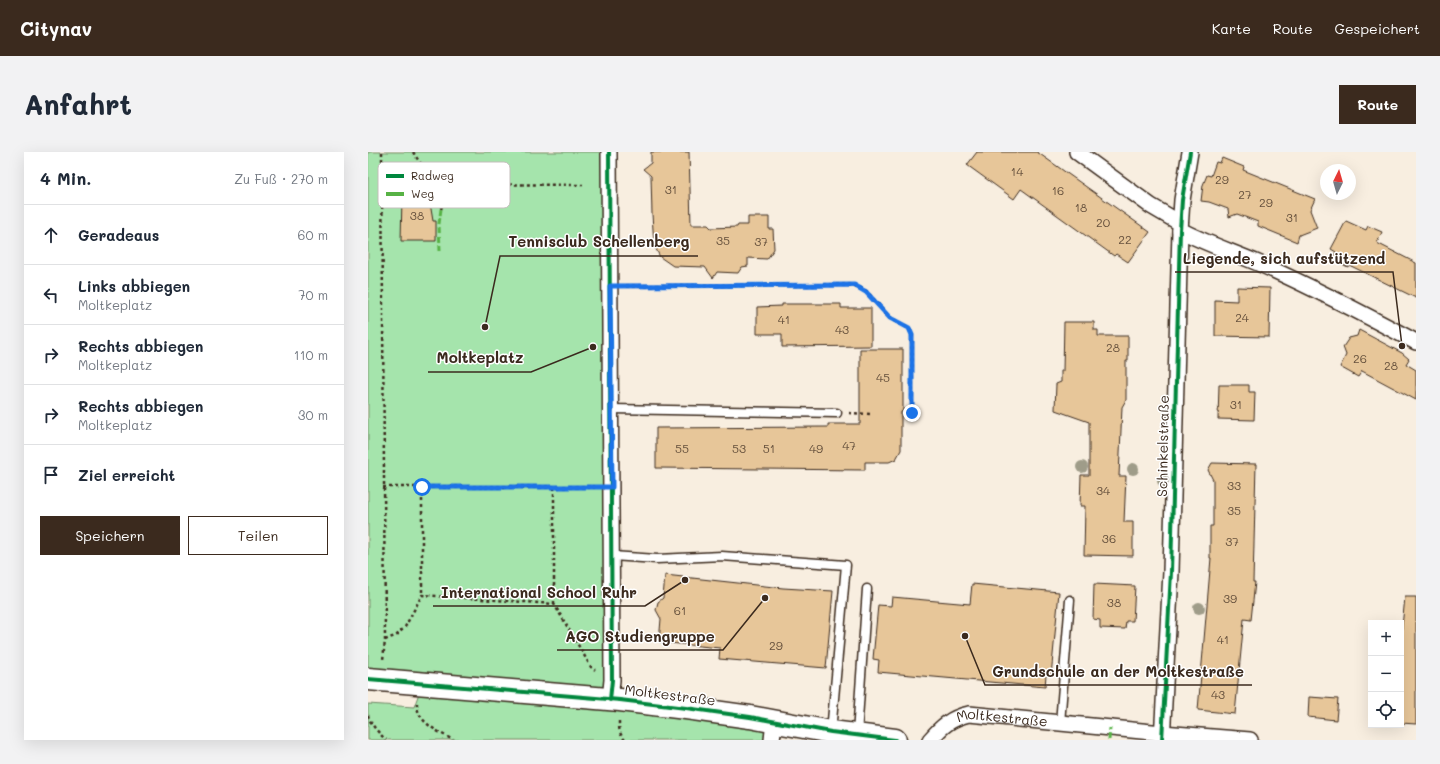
<!DOCTYPE html>
<html lang="de">
<head>
<meta charset="utf-8">
<style>
  :root { --surface:#fff; --page:#f2f2f3; --text:#1f2937; --muted:#747a83; --line:#e0e1e3; --accent:#3b2a1e }
  body { margin:0; font-family:Mali,sans-serif; background:var(--page); color:var(--text) }
  .controls { position:absolute; right:12px; bottom:12px; display:grid; overflow:hidden; border-radius:0px; box-shadow:0 4px 16px #0002 }
  .controls button { width:36px; height:36px; display:grid; place-items:center; padding:0; border:0; border-bottom:1px solid var(--line); background:var(--surface); color:var(--text); font:20px sans-serif }
  .compass { position:absolute; left:952px; top:12px; width:36px; height:36px; border-radius:50%; background:var(--surface); box-shadow:0 4px 16px #0002; rotate:5deg }
  .stop { position:absolute; width:12px; height:12px; margin:-9px; border:3px solid #1a73e8; border-radius:50%; background:#fff }
  .stop.end { background:#1a73e8; border-color:#fff; box-shadow:0 1px 4px #0008 }
  .list { margin:0; padding:0; list-style:none }
  h2 { display:flex; justify-content:space-between; align-items:center; height:52px; margin:0; padding:0 16px; font-size:17px }
  h2 small { font-size:13px; font-weight:400; color:var(--muted) }
  .list li { display:grid; grid-template-columns:26px 1fr auto; gap:12px; align-items:center; box-sizing:border-box; height:60px; padding:0 16px; border-top:1px solid var(--line) }
  .list b { display:block; font-size:15px; white-space:nowrap }
  .list p { margin:0; font-size:13px; white-space:nowrap; color:var(--muted) }
  .list em { font-size:13px; font-style:normal; color:var(--muted) }
  .actions { display:flex; gap:8px; padding:12px 16px }
  .actions a { flex:1; padding:9px 0; border:1px solid var(--accent); border-radius:0px; text-align:center; font-size:14px; color:var(--accent) }
  .actions .main { background:var(--accent); color:#fff }
  .icon { flex:none; width:22px; height:22px; fill:none; stroke:currentColor; stroke-width:2; stroke-linecap:round; stroke-linejoin:round }
  .map { position:relative; flex:none; width:1048px; height:588px; overflow:hidden; border-radius:0px }
  header { display:flex; align-items:center; gap:24px; box-sizing:border-box; height:56px; padding:0 20px; background:var(--accent); color:#fff }
  header strong { font-size:19px }
  nav { display:flex; gap:22px; margin-inline-start:auto; font-size:14px }
  .intro { display:flex; align-items:center; justify-content:space-between; box-sizing:border-box; height:96px; padding:0 24px }
  h1 { margin:0; font-size:28px }
  .button { padding:10px 18px; border-radius:0px; background:var(--accent); color:#fff; font-size:14px; font-weight:700 }
  main { display:flex; gap:24px; padding:0 24px }
  aside { flex:1; background:var(--surface); border-radius:0px; box-shadow:0 4px 16px #0002 }
  .map>svg:first-child { display:block }
</style>
</head>
<body>
<header>
<strong>Citynav</strong>
<nav><a>Karte</a><a>Route</a><a>Gespeichert</a></nav>
</header>
<div class="intro"><h1>Anfahrt</h1><a class="button">Route</a></div>
<main>
<aside>
<h2>4 Min.<small>Zu Fuß · 270 m</small></h2>
<ul class="list">
<li><svg class="icon" aria-label="ahead" viewBox="0 0 24 24"><path d="M12 20V5M6 11l6-6 6 6"/></svg><div><b>Geradeaus</b></div><em>60 m</em></li>
<li><svg class="icon" aria-label="left" viewBox="0 0 24 24"><path d="M17 20v-9H6M10 6l-5 5 5 5"/></svg><div><b>Links abbiegen</b><p>Moltkeplatz</p></div><em>70 m</em></li>
<li><svg class="icon" aria-label="right" viewBox="0 0 24 24"><path d="M7 20v-9h11M14 6l5 5-5 5"/></svg><div><b>Rechts abbiegen</b><p>Moltkeplatz</p></div><em>110 m</em></li>
<li><svg class="icon" aria-label="right" viewBox="0 0 24 24"><path d="M7 20v-9h11M14 6l5 5-5 5"/></svg><div><b>Rechts abbiegen</b><p>Moltkeplatz</p></div><em>30 m</em></li>
<li><svg class="icon" aria-label="arrive" viewBox="0 0 24 24"><path d="M6 21V4h12l-3 4 3 4H6"/></svg><div><b>Ziel erreicht</b></div></li>
</ul>
<div class="actions"><a class="main">Speichern</a><a>Teilen</a></div>
</aside>
<div class="map">
<svg width="1048" height="588" viewBox="0 0 1048 588">
  <rect width="100%" height="100%" fill="#f8eee0"/>
  <filter id="ink" filterUnits="userSpaceOnUse"><feTurbulence type="fractalNoise" baseFrequency=".025" numOctaves="2"/><feDisplacementMap in="SourceGraphic" scale="8" xChannelSelector="R" yChannelSelector="G"/><feConvolveMatrix kernelMatrix="1 2 1 2 8 2 1 2 1" color-interpolation-filters="sRGB"/></filter>
  <g filter="url(#ink)">
    <g fill="#a5e4ac" stroke="#708765">
      <path d="M 0,0 L 237,0 L 242,547 L 0,527 Z"/>
      <path d="M 54,533 L 404,570 L 403,588 L 0,588 L 0,552 L 46,555 Z"/>
    </g>
    <g fill="#e7c699" stroke="#3b2a1e">
      <path d="M 283,0 L 321,0 L 323,73 L 340,73 L 343,76 L 369,75 L 370,73 L 380,73 L 380,65 L 401,65 L 401,77 L 405,77 L 406,97 L 399,107 L 380,106 L 380,114 L 374,115 L 370,121 L 349,120 L 345,126 L 337,115 L 305,114 L 292,105 L 286,93 L 284,62 L 283,24 L 275,17 L 283,11 Z"/>
      <path d="M 609,0 L 669,0 L 782,80 L 760,110 L 748,102 L 746,104 L 653,37 L 646,47 L 599,13 Z"/>
      <path d="M 854,6 L 876,15 L 875,18 L 947,47 L 942,58 L 949,76 L 931,83 L 929,90 L 890,74 L 890,70 L 869,62 L 861,65 L 860,57 L 841,50 L 833,49 L 835,33 L 839,23 L 843,24 L 848,10 L 852,11 Z"/>
      <path d="M 34,45 L 61,45 L 65,69 L 68,69 L 68,89 L 33,89 Z"/>
      <path d="M 978,69 L 998,78 L 1000,74 L 1014,80 L 1009,91 L 1048,111 L 1048,146 L 981,113 L 980,115 L 964,107 L 968,100 L 963,97 Z"/>
      <path d="M 869,135 L 902,136 L 901,185 L 847,184 L 847,148 L 869,149 Z"/>
      <path d="M 414,152 L 473,152 L 473,156 L 503,156 L 503,194 L 414,195 L 414,182 L 389,182 L 389,155 L 414,154 Z"/>
      <path d="M 696,170 L 726,170 L 726,178 L 730,178 L 730,184 L 760,184 L 760,209 L 758,209 L 758,248 L 754,255 L 751,324 L 758,324 L 756,370 L 765,370 L 765,404 L 716,403 L 717,354 L 712,354 L 713,323 L 721,323 L 721,270 L 687,258 L 688,232 L 693,230 L 693,219 L 695,219 Z"/>
      <path d="M 991,178 L 1034,201 L 1041,207 L 1038,212 L 1048,218 L 1048,248 L 994,219 L 990,225 L 972,215 L 978,203 L 975,195 L 981,186 L 989,184 Z"/>
      <path d="M 492,197 L 535,197 L 535,259 L 533,260 L 533,298 L 528,307 L 521,310 L 497,310 L 497,318 L 288,316 L 288,276 L 460,275 L 460,272 L 492,272 Z"/>
      <path d="M 851,233 L 881,233 L 881,240 L 887,240 L 886,268 L 850,267 Z"/>
      <path d="M 844,311 L 888,312 L 885,430 L 887,430 L 883,468 L 876,467 L 867,562 L 830,558 L 843,406 L 842,406 L 842,374 L 845,374 L 845,328 L 840,318 Z"/>
      <path d="M 297,423 L 415,436 L 465,439 L 458,516 L 351,507 L 352,496 L 291,490 L 293,467 L 288,458 L 290,450 L 295,446 Z"/>
      <path d="M 604,432 L 691,440 L 683,524 L 678,523 L 677,535 L 510,520 L 511,508 L 505,507 L 510,453 L 523,454 L 524,445 L 602,452 Z"/>
      <path d="M 726,432 L 767,434 L 765,469 L 758,469 L 757,477 L 732,476 L 732,468 L 725,467 Z"/>
      <path d="M 1037,445 L 1048,445 L 1048,572 L 1033,571 L 1033,485 Z"/>
      <path d="M 941,545 L 970,547 L 968,568 L 940,565 Z"/>
    </g>
    <g fill="none" stroke-linecap="round" stroke-linejoin="round">
      <defs>
        <g id="lane">
          <path d="M 243,257 L 469,261"/>
          <path d="M 244,404 L 289,407 L 354,404 L 478,413 L 463,580"/>
          <path d="M 692,571 L 702,448"/>
          <path d="M 489,582 L 499,437"/>
        </g>
        <g id="street">
          <path d="M 241,0 L 244,528 L 242,548"/>
          <path d="M 709,0 L 783,54 L 812,71"/>
          <path d="M 812,78 C 837,91 864,100 890,111 C 944,135 996,162 1048,190"/>
          <path d="M 404,588 L 406,569"/>
          <path id="s1" d="M 562,588 C 574,574 583,566 601,562 L 794,581 L 882,588"/>
          <path d="M 794,588 L 803,420 L 812,78 L 814,48 L 822,0"/>
        </g>
        <path id="secondary" d="M 0,527 L 252,548 L 318,556 L 382,565 L 463,580 L 527,588"/>
      </defs>
      <use href="#lane" stroke="#3b2a1e" stroke-width="11"/>
      <use href="#street" stroke="#3b2a1e" stroke-width="18"/>
      <use href="#secondary" stroke="#3b2a1e" stroke-width="25"/>
      <g stroke="#3b2a1e" stroke-width="2.5" stroke-dasharray="3 3" stroke-linecap="butt">
        <path d="M 14,0 L 17,488 L 15,508"/>
        <path d="M 45,0 C 57,20 69,28 92,32 L 215,33"/>
        <path d="M 73,57 L 76,48 L 92,32"/>
        <path d="M 258,134 L 486,133 L 498,139 L 522,166 L 541,176 L 544,183 L 544,261 L 533,262"/>
        <path d="M 481,261 L 502,262"/>
        <path d="M 15,335 L 227,335"/>
        <path d="M 54,335 L 54,443"/>
        <path d="M 186,335 L 186,452"/>
        <path d="M 17,488 L 29,483 L 37,475 L 54,443 L 186,452 L 223,515 L 227,518"/>
        <path d="M 49,551 C 48,570 71,580 85,588"/>
        <path d="M 0,563 C 2,572 11,581 18,588"/>
        <path d="M 251,569 C 251,577 251,582 257,588"/>
      </g>
      <use href="#lane" stroke="#fff" stroke-width="8"/>
      <use href="#street" stroke="#fff" stroke-width="15"/>
      <use href="#secondary" stroke="#fff" stroke-width="22"/>
      <g stroke="#57b245" stroke-width="3" stroke-dasharray="6 3" stroke-linecap="butt">
        <path d="M 50,44 L 52,11"/>
        <path d="M 72,99 L 71,72 L 73,57"/>
        <path d="M 741,588 L 742,576"/>
      </g>
      <defs>
        <g id="cycleway">
          <path d="M 241,0 L 244,528 L 242,548"/>
          <path d="M 0,527 L 252,548 L 318,556 L 382,565 L 463,580 L 527,588"/>
          <path d="M 794,588 L 803,420 L 812,78 L 814,48 L 822,0"/>
        </g>
      </defs>
      <use href="#cycleway" stroke="#fff" stroke-width="6"/>
      <use href="#cycleway" stroke="#00873e" stroke-width="4"/>
    </g>
    <g fill="#9f9c89">
      <circle cx="714" cy="315" r="6"/>
      <circle cx="765" cy="317" r="6"/>
      <circle cx="795" cy="329" r="6"/>
      <circle cx="831" cy="456" r="6"/>
    </g>
  </g>
  <g fill="none" stroke-linecap="round" stroke-linejoin="round" filter="url(#ink)">
    <path stroke="#1a73e8" stroke-width="5" d="M 54,335 L 244,335 L 242,134 L 486,133 L 498,140 L 522,166 L 541,176 L 544,183 L 544,261"/>
  </g>
  <g text-anchor="middle" stroke-width="3" stroke-linejoin="round" paint-order="stroke">
    <g font-size="12" fill="#66513d">
      <text x="649" y="24">14</text>
      <text x="854" y="32">29</text>
      <text x="303" y="42">31</text>
      <text x="690" y="43">16</text>
      <text x="877" y="47">27</text>
      <text x="898" y="55">29</text>
      <text x="713" y="60">18</text>
      <text x="49" y="68">38</text>
      <text x="924" y="70">31</text>
      <text x="735" y="75">20</text>
      <text x="757" y="92">22</text>
      <text x="355" y="93">35</text>
      <text x="393" y="94">37</text>
      <text x="874" y="170">24</text>
      <text x="416" y="172">41</text>
      <text x="474" y="182">43</text>
      <text x="745" y="200">28</text>
      <text x="992" y="211">26</text>
      <text x="1023" y="218">28</text>
      <text x="515" y="230">45</text>
      <text x="868" y="257">31</text>
      <text x="481" y="298">47</text>
      <text x="314" y="301">55</text>
      <text x="371" y="301">53</text>
      <text x="401" y="301">51</text>
      <text x="448" y="301">49</text>
      <text x="866" y="338">33</text>
      <text x="735" y="343">34</text>
      <text x="866" y="363">35</text>
      <text x="741" y="391">36</text>
      <text x="864" y="394">37</text>
      <text x="862" y="451">39</text>
      <text x="746" y="455">38</text>
      <text x="312" y="463">61</text>
      <text x="855" y="492">41</text>
      <text x="408" y="498">29</text>
      <text x="850" y="547">43</text>
    </g>
    <g font-size="14" fill="#3b2a1e" stroke="#fff">
      <text transform="translate(795 294) rotate(-89)" y="5">Schinkelstraße</text>
      <text transform="translate(302 543) rotate(7)" y="5">Moltkestraße</text>
      <text dy="5" stroke="none"><textPath href="#s1" startOffset="81">Moltkestraße</textPath></text>
    </g>
  </g>
  <rect x="10" y="10" width="132" height="46" rx="6" fill="#fff" stroke="#c4bfbc" stroke-width="1"/>
  <rect x="18" y="22" width="18" height="4" fill="#00873e"/>
  <rect x="18" y="40" width="18" height="4" fill="#57b245"/>
  <g font-size="11" fill="#3b2a1e">
    <text x="43" y="28">Radweg</text>
    <text x="43" y="46">Weg</text>
  </g>
  <path fill="none" stroke="#3b2a1e" stroke-width="1.5" d="M117 175L132 104H330M1034 194L1025 120H807M225 195L163 220H60M317 428L277 454H65M397 446L355 498H189M597 484L617 533H884"/>
  <g fill="#3b2a1e" stroke="#fff" stroke-width="1.5">
    <circle cx="117" cy="175" r="4"/>
    <circle cx="1034" cy="194" r="4"/>
    <circle cx="225" cy="195" r="4"/>
    <circle cx="317" cy="428" r="4"/>
    <circle cx="397" cy="446" r="4"/>
    <circle cx="597" cy="484" r="4"/>
  </g>
  <g font-size="15" text-anchor="middle" font-weight="bold" fill="#3b2a1e" stroke="#fff" stroke-width="3" stroke-linejoin="round" paint-order="stroke">
    <text x="231" y="95">Tennisclub Schellenberg</text>
    <text x="916" y="112">Liegende, sich aufstützend</text>
    <text x="112" y="211">Moltkeplatz</text>
    <text x="171" y="446">International School Ruhr</text>
    <text x="272" y="490">AGO Studiengruppe</text>
    <text x="750" y="525">Grundschule an der Moltkestraße</text>
  </g>
</svg>
<div class="controls">
<button>+</button>
<button>−</button>
<button><svg class="icon" aria-label="locate" viewBox="0 0 24 24"><circle cx="12" cy="12" r="6"/><path d="M12 2v4M12 18v4M2 12h4M18 12h4"/></svg></button>
</div>
<svg class="compass" viewBox="-18 -18 36 36"><path d="M0-13l5 13h-10z" fill="#e53935"/><path d="M0 13l5-13h-10z" fill="#747a83"/></svg>
<div class="stop" style="left:54px;top:335px"></div>
<div class="stop end" style="left:544px;top:261px"></div>
</div>
</main>
</body>
</html>
